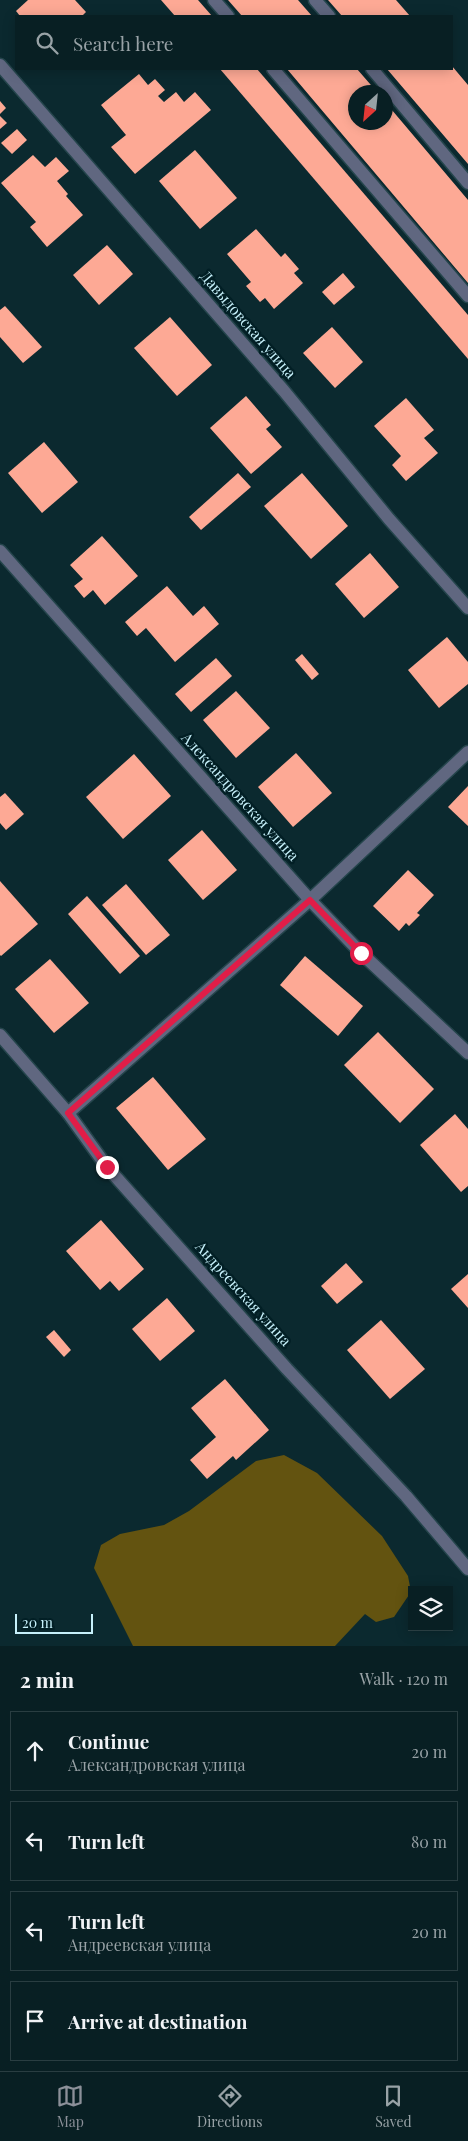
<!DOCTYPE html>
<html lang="en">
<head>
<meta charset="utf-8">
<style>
  :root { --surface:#081f23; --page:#162c30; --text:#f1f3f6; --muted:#98a2a6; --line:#293d41; --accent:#8c9099 }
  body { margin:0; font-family:"Playfair Display",serif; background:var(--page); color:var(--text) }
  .controls { position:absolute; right:15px; bottom:15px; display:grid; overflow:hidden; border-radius:0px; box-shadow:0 2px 12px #0003 }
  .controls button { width:45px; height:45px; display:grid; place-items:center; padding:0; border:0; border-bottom:1px solid var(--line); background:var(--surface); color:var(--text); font:25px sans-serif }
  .compass { position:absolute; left:348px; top:85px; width:45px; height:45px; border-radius:50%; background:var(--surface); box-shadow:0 2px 12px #0003; rotate:207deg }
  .scale { position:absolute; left:15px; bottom:12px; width:78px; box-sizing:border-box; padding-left:5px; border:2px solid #c7f1fb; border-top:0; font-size:14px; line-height:18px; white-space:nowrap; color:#c7f1fb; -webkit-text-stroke:4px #021f25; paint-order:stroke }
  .stop { position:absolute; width:15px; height:15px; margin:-11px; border:4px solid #e11d48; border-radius:50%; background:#fff }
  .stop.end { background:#e11d48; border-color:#fff; box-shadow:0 1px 5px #0008 }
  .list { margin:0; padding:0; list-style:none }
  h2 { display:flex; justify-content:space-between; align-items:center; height:65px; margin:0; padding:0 20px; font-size:21px }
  h2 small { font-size:16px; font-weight:400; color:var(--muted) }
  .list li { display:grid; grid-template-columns:32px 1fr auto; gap:15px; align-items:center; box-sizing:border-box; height:80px; margin:0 10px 10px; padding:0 10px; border:1px solid var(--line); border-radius:0px }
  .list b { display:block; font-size:19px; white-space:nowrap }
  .list p { margin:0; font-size:16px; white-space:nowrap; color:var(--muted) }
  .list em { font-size:16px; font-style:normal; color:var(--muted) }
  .icon { flex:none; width:28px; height:28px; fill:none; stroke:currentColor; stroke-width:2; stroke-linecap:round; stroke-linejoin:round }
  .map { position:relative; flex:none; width:468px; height:1646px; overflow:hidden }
  .search { position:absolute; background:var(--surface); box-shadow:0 2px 12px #0003; left:15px; right:15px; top:15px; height:55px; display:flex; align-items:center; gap:12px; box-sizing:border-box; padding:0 18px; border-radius:0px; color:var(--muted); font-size:19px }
  .sheet { height:425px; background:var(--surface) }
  nav { display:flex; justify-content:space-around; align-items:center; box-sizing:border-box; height:70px; border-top:1px solid var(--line); background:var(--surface); font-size:14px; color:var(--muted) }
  nav a { display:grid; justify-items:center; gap:2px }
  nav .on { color:var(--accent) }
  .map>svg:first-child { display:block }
</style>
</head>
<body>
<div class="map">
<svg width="468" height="1646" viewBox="0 0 468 1646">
  <rect width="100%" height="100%" fill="#0b292f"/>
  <path fill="#635310" d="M 284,1455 L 317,1473 L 382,1536 L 408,1576 L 411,1592 L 394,1617 L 376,1622 L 365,1614 L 335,1646 L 133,1646 L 94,1568 L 101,1545 L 120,1534 L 164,1525 L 189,1511 L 256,1461 Z"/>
  <g fill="#fda995">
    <path d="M 28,0 L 75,0 L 86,12 L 82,16 L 20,16 L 16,11 Z"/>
    <path d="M 161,0 L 198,0 L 212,16 L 175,16 Z"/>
    <path d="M 228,0 L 298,0 L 312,16 L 242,16 Z"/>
    <path d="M 328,0 L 396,0 L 410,16 L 342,16 Z"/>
    <path d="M 452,66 L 468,85 L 468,164 L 387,69 L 452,69 Z"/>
    <path d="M 220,69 L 257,69 L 468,315 L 468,359 Z"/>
    <path d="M 287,69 L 357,69 L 377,92 L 356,92 L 356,122 L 386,122 L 386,103 L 468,200 L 468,283 Z"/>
    <path d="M 139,74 L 148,85 L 155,79 L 165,90 L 158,96 L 164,102 L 176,92 L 184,102 L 195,92 L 211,110 L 135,174 L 111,147 L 126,135 L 101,105 Z"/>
    <path d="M 0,101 L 6,108 L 0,114 Z"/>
    <path d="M 0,116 L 7,123 L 0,129 Z"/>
    <path d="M 17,129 L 27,140 L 12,154 L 1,143 Z"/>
    <path d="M 195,150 L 237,198 L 200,229 L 159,181 Z"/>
    <path d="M 33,155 L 45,167 L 56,157 L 69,171 L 57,181 L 68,194 L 66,196 L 83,215 L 47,247 L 30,227 L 36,222 L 1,183 Z"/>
    <path d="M 256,229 L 281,257 L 285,253 L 299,269 L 294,273 L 303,283 L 274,309 L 265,298 L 260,302 L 246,286 L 251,282 L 227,254 Z"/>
    <path d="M 107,245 L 133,274 L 99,305 L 73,275 Z"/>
    <path d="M 343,273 L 355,287 L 334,305 L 322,292 Z"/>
    <path d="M 5,306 L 42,347 L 23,363 L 0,337 L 0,310 Z"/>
    <path d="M 170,317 L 212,365 L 177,396 L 134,348 Z"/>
    <path d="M 332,327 L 363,362 L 335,388 L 303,353 Z"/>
    <path d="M 246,396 L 271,425 L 266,429 L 282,447 L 251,474 L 210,428 Z"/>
    <path d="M 406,398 L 434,430 L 424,438 L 438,453 L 406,481 L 392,465 L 401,456 L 374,426 Z"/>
    <path d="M 44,442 L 78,482 L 42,513 L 8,473 Z"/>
    <path d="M 238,473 L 251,487 L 201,530 L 189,517 Z"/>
    <path d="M 302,473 L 348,526 L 311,559 L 264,506 Z"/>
    <path d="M 102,536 L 138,576 L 105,605 L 93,590 L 84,598 L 74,586 L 83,579 L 70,565 Z"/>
    <path d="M 370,553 L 399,587 L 364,618 L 335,584 Z"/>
    <path d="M 167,586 L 193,616 L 204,606 L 219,624 L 175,662 L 146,628 L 137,636 L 125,622 Z"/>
    <path d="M 447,637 L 468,662 L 468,684 L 439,708 L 408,670 Z"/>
    <path d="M 302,654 L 319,674 L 312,680 L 295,660 Z"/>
    <path d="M 216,658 L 232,676 L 191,712 L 175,694 Z"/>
    <path d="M 236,691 L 270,728 L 236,758 L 203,720 Z"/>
    <path d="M 296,753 L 332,793 L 293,827 L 258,787 Z"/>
    <path d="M 134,754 L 171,796 L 123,839 L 86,797 Z"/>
    <path d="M 468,786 L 468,826 L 448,807 Z"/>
    <path d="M 5,793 L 24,814 L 6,830 L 0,823 L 0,797 Z"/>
    <path d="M 202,830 L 237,870 L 203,900 L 168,860 Z"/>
    <path d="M 408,870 L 434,895 L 417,913 L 420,915 L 409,926 L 406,923 L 399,931 L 373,906 Z"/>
    <path d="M 0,881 L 38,924 L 1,956 L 0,955 Z"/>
    <path d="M 126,884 L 170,935 L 146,955 L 102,905 Z"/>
    <path d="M 87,896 L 140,956 L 120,974 L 68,914 Z"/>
    <path d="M 305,956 L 363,1006 L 338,1036 L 280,985 Z"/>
    <path d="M 50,959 L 89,1003 L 54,1033 L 15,989 Z"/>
    <path d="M 378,1032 L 434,1089 L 400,1123 L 344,1065 Z"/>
    <path d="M 153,1077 L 206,1139 L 168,1170 L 116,1108 Z"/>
    <path d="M 455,1114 L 468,1129 L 468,1186 L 461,1192 L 420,1145 Z"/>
    <path d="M 101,1220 L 144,1269 L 119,1291 L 110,1281 L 100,1290 L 66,1251 Z"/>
    <path d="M 346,1263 L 363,1282 L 337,1304 L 321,1286 Z"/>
    <path d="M 468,1274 L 468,1308 L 451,1289 Z"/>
    <path d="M 167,1298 L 195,1331 L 160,1361 L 132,1329 Z"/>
    <path d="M 381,1320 L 425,1369 L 390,1399 L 347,1350 Z"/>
    <path d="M 54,1330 L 71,1350 L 64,1357 L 46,1337 Z"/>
    <path d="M 225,1379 L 269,1430 L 236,1460 L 233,1456 L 207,1479 L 190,1460 L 216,1437 L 191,1408 Z"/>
  </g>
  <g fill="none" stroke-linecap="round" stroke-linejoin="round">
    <defs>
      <g id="minor">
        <path d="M 214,0 L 228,16"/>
        <path d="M 315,0 L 329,16"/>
        <path d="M 0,65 L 284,391 L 389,519 L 468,608"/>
        <path d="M 273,69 L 468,296"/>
        <path d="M 372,69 L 468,183"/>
        <path d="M 0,551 L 310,900 L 361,953 L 468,1053"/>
        <path d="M 0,1035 L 68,1113 L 107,1167 L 287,1369 L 406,1496 L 468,1569"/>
        <path d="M 68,1113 L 310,900 L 468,752"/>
      </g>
    </defs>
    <use href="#minor" stroke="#25454c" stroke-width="15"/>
    <use href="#minor" stroke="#606780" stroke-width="12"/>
  </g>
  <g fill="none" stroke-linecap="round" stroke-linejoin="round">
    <path stroke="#e11d48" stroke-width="6" d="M 107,1167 L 68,1113 L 310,900 L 361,953"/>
  </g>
  <g text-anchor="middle" stroke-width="5" stroke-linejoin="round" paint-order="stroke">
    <g font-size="15" fill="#c7f1fb" stroke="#021f25">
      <text transform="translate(248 325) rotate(49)" y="5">Давыдовская улица</text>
      <text transform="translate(240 797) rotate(48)" y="5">Александровская улица</text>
      <text transform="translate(243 1294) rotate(48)" y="5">Андреевская улица</text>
    </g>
  </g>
</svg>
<div class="controls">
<button><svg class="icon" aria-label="layers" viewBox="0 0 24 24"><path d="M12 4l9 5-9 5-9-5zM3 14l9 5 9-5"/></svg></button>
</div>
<svg class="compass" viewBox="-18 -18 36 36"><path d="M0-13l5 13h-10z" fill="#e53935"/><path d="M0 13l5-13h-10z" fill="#98a2a6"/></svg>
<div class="scale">20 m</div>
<div class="stop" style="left:361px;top:953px"></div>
<div class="stop end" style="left:107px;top:1167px"></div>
<div class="search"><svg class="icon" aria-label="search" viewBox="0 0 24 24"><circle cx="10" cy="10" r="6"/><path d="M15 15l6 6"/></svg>Search here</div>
</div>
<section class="sheet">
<h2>2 min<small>Walk · 120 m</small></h2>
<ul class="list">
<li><svg class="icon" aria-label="ahead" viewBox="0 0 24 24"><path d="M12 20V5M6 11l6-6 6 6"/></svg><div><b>Continue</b><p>Александровская улица</p></div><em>20 m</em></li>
<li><svg class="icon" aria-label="left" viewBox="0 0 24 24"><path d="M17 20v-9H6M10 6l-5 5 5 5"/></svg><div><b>Turn left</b></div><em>80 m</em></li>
<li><svg class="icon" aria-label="left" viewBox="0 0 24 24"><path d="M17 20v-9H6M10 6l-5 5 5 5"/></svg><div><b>Turn left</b><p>Андреевская улица</p></div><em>20 m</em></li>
<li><svg class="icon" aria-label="arrive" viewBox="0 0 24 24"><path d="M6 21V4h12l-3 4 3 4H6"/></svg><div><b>Arrive at destination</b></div></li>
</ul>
</section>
<nav>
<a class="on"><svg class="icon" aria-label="map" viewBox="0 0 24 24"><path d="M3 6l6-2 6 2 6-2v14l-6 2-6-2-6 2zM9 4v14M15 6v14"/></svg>Map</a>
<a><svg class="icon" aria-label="directions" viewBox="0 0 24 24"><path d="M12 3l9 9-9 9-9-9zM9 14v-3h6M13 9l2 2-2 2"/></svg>Directions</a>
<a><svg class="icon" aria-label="saved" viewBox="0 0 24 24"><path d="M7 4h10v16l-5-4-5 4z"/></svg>Saved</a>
</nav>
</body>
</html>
